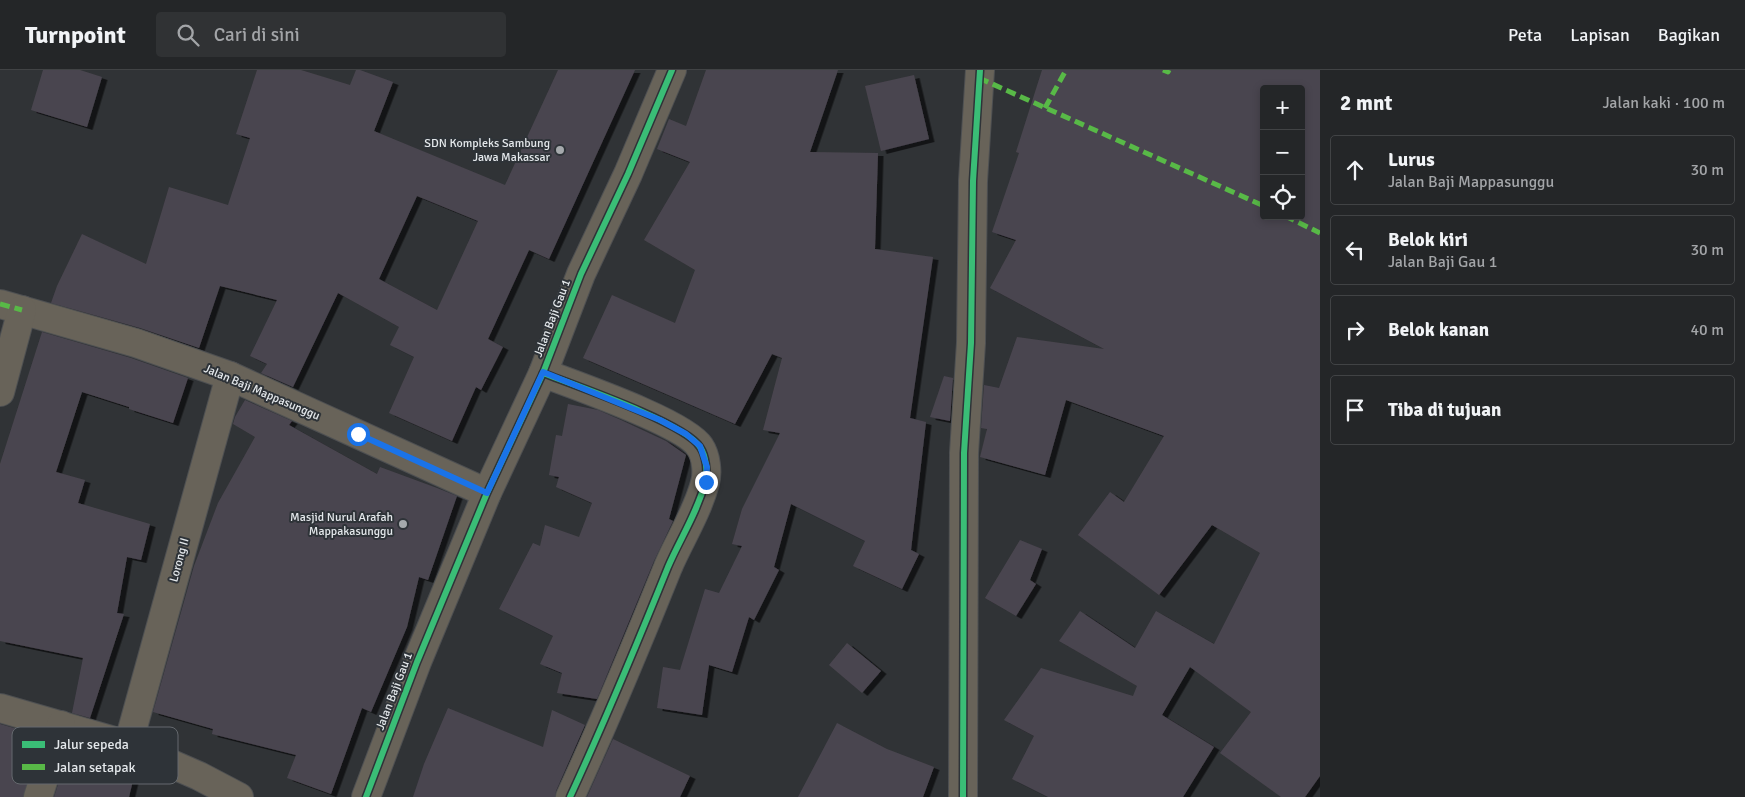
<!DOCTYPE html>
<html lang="id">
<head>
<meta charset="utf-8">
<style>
  :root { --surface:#242628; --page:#303234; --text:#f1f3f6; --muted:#a3a5a8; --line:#414345 }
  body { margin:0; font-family:Signika,sans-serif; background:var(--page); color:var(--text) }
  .controls { position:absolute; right:15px; top:15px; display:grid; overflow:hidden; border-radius:5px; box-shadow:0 2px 8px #0003 }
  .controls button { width:45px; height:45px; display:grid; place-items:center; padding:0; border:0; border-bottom:1px solid var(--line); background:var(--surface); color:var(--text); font:25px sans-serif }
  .stop { position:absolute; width:15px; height:15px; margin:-11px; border:4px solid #1a73e8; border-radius:50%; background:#fff }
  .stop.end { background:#1a73e8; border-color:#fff; box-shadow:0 1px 5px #0008 }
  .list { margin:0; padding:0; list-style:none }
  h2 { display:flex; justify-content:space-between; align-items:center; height:65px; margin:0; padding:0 20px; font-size:21px }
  h2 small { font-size:16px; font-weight:400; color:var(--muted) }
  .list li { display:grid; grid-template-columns:32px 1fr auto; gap:15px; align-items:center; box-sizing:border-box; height:70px; margin:0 10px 10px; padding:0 10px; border:1px solid var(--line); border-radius:5px }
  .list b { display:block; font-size:19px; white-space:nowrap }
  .list p { margin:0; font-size:16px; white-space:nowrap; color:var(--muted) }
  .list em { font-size:16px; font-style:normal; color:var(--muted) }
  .icon { flex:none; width:28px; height:28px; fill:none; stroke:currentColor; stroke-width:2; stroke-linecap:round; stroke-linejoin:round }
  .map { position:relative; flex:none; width:1320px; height:727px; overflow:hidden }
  header { display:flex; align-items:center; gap:30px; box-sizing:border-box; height:70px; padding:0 25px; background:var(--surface); border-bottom:1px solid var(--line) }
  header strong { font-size:24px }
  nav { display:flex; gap:28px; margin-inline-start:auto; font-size:18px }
  .search { width:350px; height:45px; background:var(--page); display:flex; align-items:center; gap:12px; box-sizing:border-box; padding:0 18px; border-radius:5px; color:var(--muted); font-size:19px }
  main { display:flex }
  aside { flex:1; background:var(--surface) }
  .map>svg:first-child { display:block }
</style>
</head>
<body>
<header>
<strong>Turnpoint</strong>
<div class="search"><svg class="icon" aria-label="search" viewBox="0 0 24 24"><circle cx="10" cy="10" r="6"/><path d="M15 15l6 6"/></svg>Cari di sini</div>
<nav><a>Peta</a><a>Lapisan</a><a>Bagikan</a></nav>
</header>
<main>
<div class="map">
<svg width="1320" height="727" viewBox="0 0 1320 727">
  <defs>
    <filter id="shadow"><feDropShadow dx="5.5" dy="3" stdDeviation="0" flood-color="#0009"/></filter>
  </defs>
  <rect width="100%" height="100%" fill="#303336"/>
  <g fill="#4a454f" fill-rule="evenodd" filter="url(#shadow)">
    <path d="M 43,0 L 80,0 L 102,7 L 87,57 L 31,40 Z"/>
    <path d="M 257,0 L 301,0 L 350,15 L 356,0 L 360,0 L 393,12 L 374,61 L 505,115 L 558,0 L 635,0 L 549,189 L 529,180 L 488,269 L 503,277 L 481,320 L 476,317 L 452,371 L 389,343 L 414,287 L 390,275 L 399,257 L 338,223 L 293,317 L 261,303 L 267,294 L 250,286 L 277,230 L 220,216 L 199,278 L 140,258 L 51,233 L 57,216 L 82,164 L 146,194 L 169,117 L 228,135 L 250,68 L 236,64 ZM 417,126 L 478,151 L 437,240 L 379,209 Z"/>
    <path d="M 706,0 L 838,0 L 810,82 L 878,83 L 875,179 L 933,187 L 910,348 L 926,352 L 911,480 L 919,484 L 902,519 L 853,496 L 865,471 L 791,434 L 774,497 L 779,500 L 754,550 L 749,547 L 732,602 L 709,595 L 702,645 L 657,638 L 663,597 L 680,600 L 705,519 L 719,523 L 742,476 L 732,474 L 742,439 L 780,363 L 763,360 L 782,288 L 772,284 L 735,354 L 583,288 L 612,225 L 675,253 L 695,200 L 644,170 L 690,92 L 657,79 L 669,49 L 686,56 Z"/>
    <path d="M 1042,0 L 1320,0 L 1320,706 L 1305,727 L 1281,727 L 1220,683 L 1251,642 L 1190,597 L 1162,645 L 1214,677 L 1183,727 L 1048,727 L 1012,709 L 1034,666 L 1004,650 L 1041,598 L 1133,626 L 1137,616 L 1059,571 L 1080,541 L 1135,578 L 1156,541 L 1214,574 L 1260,483 L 1212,455 L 1159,525 L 1078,465 L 1110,422 L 1124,432 L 1164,366 L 1066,330 L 1045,405 L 980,387 L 987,359 L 981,358 L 984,315 L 999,318 L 1017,267 L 1104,279 L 990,218 L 1016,170 L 992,162 L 1019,83 L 1016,82 ZM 1264,19 L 1301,19 L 1301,146 L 1264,146 Z"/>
    <path d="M 914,5 L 929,69 L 881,81 L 865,16 Z"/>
    <path d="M 42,262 L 131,288 L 188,308 L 173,353 L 129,339 L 129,337 L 82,322 L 56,402 L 85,410 L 78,433 L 150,454 L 141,490 L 127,487 L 117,543 L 124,544 L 90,648 L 72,643 L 83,588 L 0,571 L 0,394 Z"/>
    <path d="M 944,306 L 953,308 L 950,351 L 930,347 Z"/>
    <path d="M 245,330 L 292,351 L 289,355 L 377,404 L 380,397 L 437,418 L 457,426 L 428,510 L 419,507 L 407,557 L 371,642 L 362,638 L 331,724 L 287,708 L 296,685 L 212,664 L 213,659 L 153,642 L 194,496 L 218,433 L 255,367 L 233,354 L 235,347 Z"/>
    <path d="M 568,334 L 598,340 L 621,350 L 666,371 L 686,385 L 669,449 L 673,451 L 654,491 L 597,629 L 557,623 L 562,603 L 540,594 L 553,566 L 499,539 L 533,473 L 540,476 L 545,455 L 579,467 L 592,433 L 556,417 L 559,407 L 549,405 L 556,365 L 562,366 Z"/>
    <path d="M 1020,470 L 1042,479 L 1030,510 L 1036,514 L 1016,546 L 985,528 Z"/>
    <path d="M 847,573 L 881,601 L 862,623 L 829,595 Z"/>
    <path d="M 448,638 L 543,677 L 552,640 L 585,655 L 556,721 L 555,727 L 413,727 L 424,694 Z"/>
    <path d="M 837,653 L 887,679 L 934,697 L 923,727 L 798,727 Z"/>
    <path d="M 0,654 L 41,666 L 23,727 L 0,727 Z"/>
    <path d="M 613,669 L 690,706 L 680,727 L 587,727 Z"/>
    <path d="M 71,675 L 104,684 L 103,689 L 135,702 L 129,727 L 54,727 Z"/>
  </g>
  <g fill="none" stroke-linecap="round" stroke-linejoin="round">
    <defs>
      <g id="street">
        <path d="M 0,234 L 136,273 L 230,306 L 487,423"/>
        <path d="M 543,303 C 574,315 685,353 700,377 C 706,386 708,402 705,413 C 697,443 680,469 668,497 C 637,574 605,651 570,727"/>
        <path d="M 0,322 L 22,240"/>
        <path d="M 0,638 L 128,675 L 199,706 L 239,727"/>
        <path d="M 128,675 L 230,306"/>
        <path d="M 38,727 L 61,655"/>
        <path d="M 366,727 L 417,592 L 487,423 L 543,303 L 581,204 L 628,104 L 672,0"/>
        <path d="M 963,727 L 964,383 L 971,273 L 973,111 L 980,0"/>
      </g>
    </defs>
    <use href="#street" stroke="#4e5052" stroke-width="30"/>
    <use href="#street" stroke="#686359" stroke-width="28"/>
    <g stroke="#58b947" stroke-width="5" stroke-dasharray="10 5" stroke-linecap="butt">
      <path d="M 1163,0 L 1168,2 L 1169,0"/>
      <path d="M 979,8 L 1264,136"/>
      <path d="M 1045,38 L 1066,0"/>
      <path d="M 1285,146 L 1320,163"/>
      <path d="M 0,234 L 22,240"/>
    </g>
    <defs>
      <g id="cycleway">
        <path d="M 543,303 C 574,315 685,353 700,377 C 706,386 708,402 705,413 C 697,443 680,469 668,497 C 637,574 605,651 570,727"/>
        <path d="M 366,727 L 417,592 L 487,423 L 543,303 L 581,204 L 628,104 L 672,0"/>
        <path d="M 963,727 L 964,383 L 971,273 L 973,111 L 980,0"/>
      </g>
    </defs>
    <use href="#cycleway" stroke="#2e3338" stroke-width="9"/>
    <use href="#cycleway" stroke="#3abd76" stroke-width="6"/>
  </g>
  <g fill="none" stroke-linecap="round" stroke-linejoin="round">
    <path stroke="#1a73e8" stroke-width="6" d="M 358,364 L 487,423 L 543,302 L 660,350 L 686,364 L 700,376 L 707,397 L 706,412"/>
  </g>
  <g fill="#a5a9ac" stroke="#2e3338" stroke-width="2">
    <circle cx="560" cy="80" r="5"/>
    <circle cx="403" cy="454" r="5"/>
  </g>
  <g text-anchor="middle" stroke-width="4" stroke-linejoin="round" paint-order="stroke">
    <g font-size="12" fill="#e4e8eb" stroke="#2e3338" text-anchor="end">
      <text x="550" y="77">SDN Kompleks Sambung<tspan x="550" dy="14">Jawa Makassar</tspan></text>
      <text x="393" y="451">Masjid Nurul Arafah<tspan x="393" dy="14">Mappakasunggu</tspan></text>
    </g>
    <g font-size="12" fill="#e4e8eb" stroke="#2e3338">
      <text transform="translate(552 248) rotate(-69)" y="4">Jalan Baji Gau 1</text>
      <text transform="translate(262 322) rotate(23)" y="4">Jalan Baji Mappasunggu</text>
      <text transform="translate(179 490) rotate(-75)" y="4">Lorong II</text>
      <text transform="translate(394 621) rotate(-69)" y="4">Jalan Baji Gau 1</text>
    </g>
  </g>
  <rect x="12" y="657" width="166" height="57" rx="8" fill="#2e3338" stroke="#65696e" stroke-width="1"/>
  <rect x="22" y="671" width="23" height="7" fill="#3abd76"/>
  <rect x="22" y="694" width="23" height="6" fill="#58b947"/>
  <g font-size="14" fill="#e4e8eb">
    <text x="54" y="679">Jalur sepeda</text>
    <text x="54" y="702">Jalan setapak</text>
  </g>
</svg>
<div class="controls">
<button>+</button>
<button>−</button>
<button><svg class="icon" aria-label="locate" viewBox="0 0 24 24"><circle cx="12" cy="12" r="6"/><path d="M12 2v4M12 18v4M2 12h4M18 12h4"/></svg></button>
</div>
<div class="stop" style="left:358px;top:364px"></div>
<div class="stop end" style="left:706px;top:412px"></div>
</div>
<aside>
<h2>2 mnt<small>Jalan kaki · 100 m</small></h2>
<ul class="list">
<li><svg class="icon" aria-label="ahead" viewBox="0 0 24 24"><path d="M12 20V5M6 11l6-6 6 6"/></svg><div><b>Lurus</b><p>Jalan Baji Mappasunggu</p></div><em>30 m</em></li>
<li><svg class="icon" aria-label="left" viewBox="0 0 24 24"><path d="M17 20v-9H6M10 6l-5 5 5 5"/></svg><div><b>Belok kiri</b><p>Jalan Baji Gau 1</p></div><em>30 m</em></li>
<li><svg class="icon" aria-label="right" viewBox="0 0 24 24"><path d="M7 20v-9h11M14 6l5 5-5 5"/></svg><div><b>Belok kanan</b></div><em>40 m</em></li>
<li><svg class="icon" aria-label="arrive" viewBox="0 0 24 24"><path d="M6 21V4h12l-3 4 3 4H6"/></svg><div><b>Tiba di tujuan</b></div></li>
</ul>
</aside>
</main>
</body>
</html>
